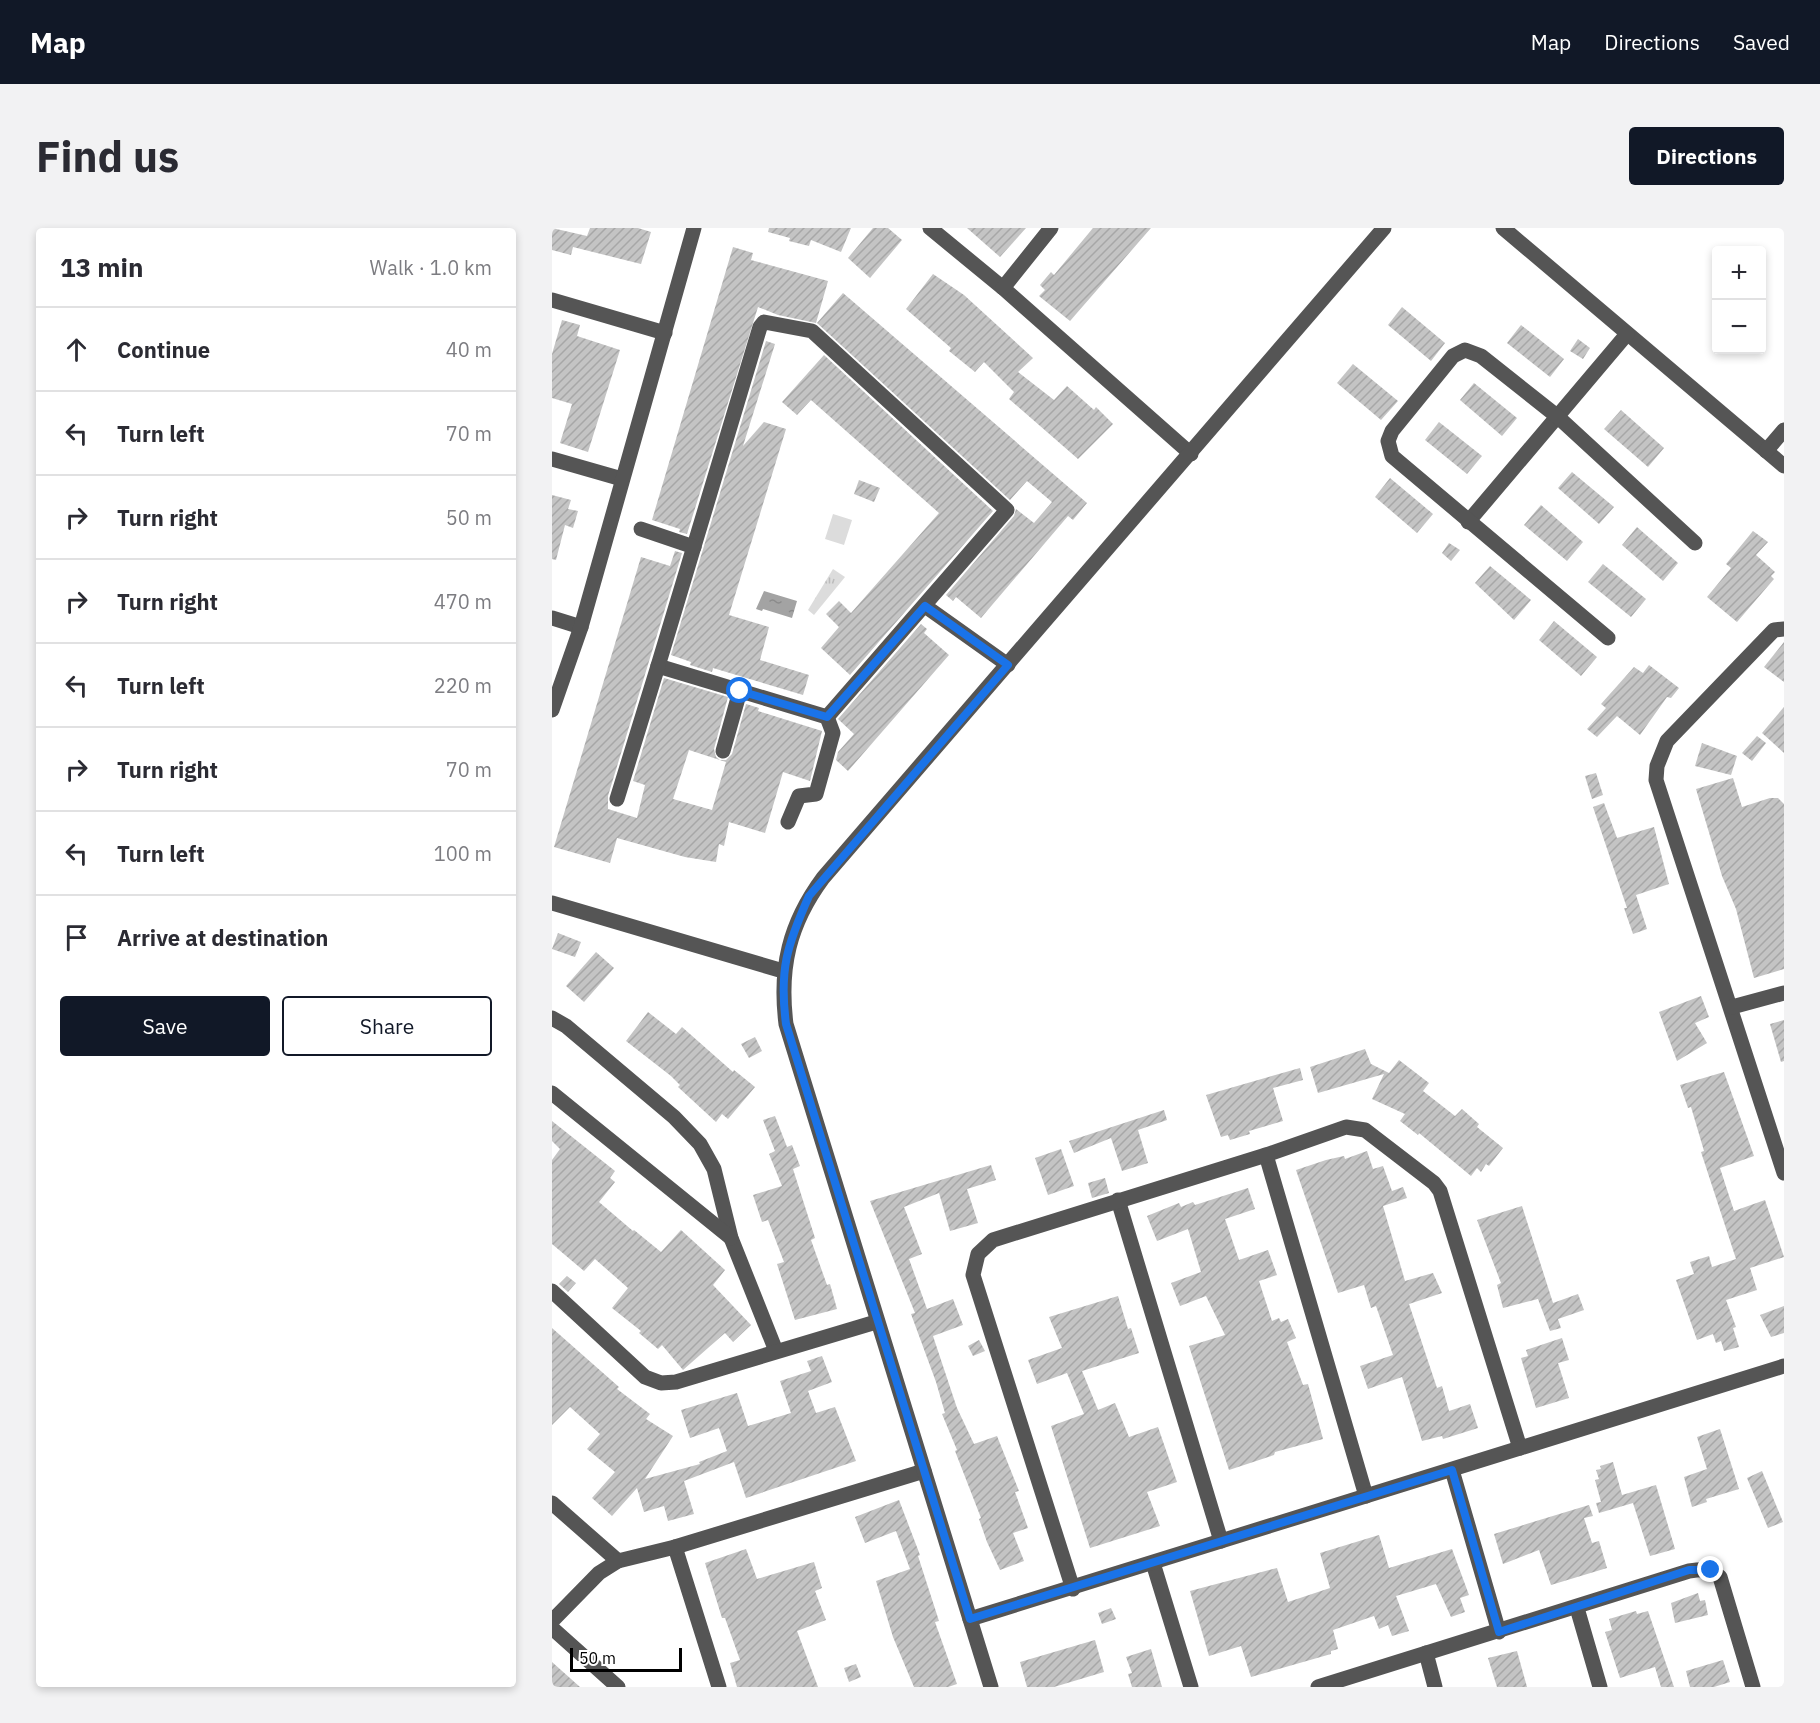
<!DOCTYPE html>
<html lang="en">
<head>
<meta charset="utf-8">
<style>
  :root { --surface:#fff; --page:#f2f2f3; --text:#2b2b33; --muted:#7c7c81; --line:#e1e1e2; --accent:#111827 }
  body { margin:0; font-family:"IBM Plex Sans",sans-serif; background:var(--page); color:var(--text) }
  .controls { position:absolute; right:18px; top:18px; display:grid; overflow:hidden; border-radius:6px; box-shadow:0 3px 9px #0003 }
  .controls button { width:54px; height:54px; display:grid; place-items:center; padding:0; border:0; border-bottom:2px solid var(--line); background:var(--surface); color:var(--text); font:30px sans-serif }
  .scale { position:absolute; left:18px; bottom:15px; width:112px; box-sizing:border-box; padding-left:6px; border:3px solid #000; border-top:0; font-size:16px; line-height:21px; white-space:nowrap; color:#000; -webkit-text-stroke:4px #fff; paint-order:stroke }
  .stop { position:absolute; width:18px; height:18px; margin:-14px; border:4px solid #1a73e8; border-radius:50%; background:#fff }
  .stop.end { background:#1a73e8; border-color:#fff; box-shadow:0 2px 6px #0008 }
  .list { margin:0; padding:0; list-style:none }
  h2 { display:flex; justify-content:space-between; align-items:center; height:78px; margin:0; padding:0 24px; font-size:26px }
  h2 small { font-size:20px; font-weight:400; color:var(--muted) }
  .list li { display:grid; grid-template-columns:39px 1fr auto; gap:18px; align-items:center; box-sizing:border-box; height:84px; padding:0 24px; border-top:2px solid var(--line) }
  .list b { display:block; font-size:22px; white-space:nowrap }
  .list em { font-size:20px; font-style:normal; color:var(--muted) }
  .actions { display:flex; gap:12px; padding:18px 24px }
  .actions a { flex:1; padding:14px 0; border:2px solid var(--accent); border-radius:6px; text-align:center; font-size:21px; color:var(--accent) }
  .actions .main { background:var(--accent); color:#fff }
  .icon { flex:none; width:33px; height:33px; fill:none; stroke:currentColor; stroke-width:2; stroke-linecap:round; stroke-linejoin:round }
  .map { position:relative; flex:none; width:1232px; height:1459px; overflow:hidden; border-radius:6px }
  header { display:flex; align-items:center; gap:36px; box-sizing:border-box; height:84px; padding:0 30px; background:var(--accent); color:#fff }
  header strong { font-size:28px }
  nav { display:flex; gap:33px; margin-inline-start:auto; font-size:21px }
  .intro { display:flex; align-items:center; justify-content:space-between; box-sizing:border-box; height:144px; padding:0 36px }
  h1 { margin:0; font-size:42px }
  .button { padding:15px 27px; border-radius:6px; background:var(--accent); color:#fff; font-size:21px; font-weight:700 }
  main { display:flex; gap:36px; padding:0 36px }
  aside { flex:1; background:var(--surface); border-radius:6px; box-shadow:0 3px 9px #0003 }
  .map>svg:first-child { display:block }
</style>
</head>
<body>
<header>
<strong>Map</strong>
<nav><a>Map</a><a>Directions</a><a>Saved</a></nav>
</header>
<div class="intro"><h1>Find us</h1><a class="button">Directions</a></div>
<main>
<aside>
<h2>13 min<small>Walk · 1.0 km</small></h2>
<ul class="list">
<li><svg class="icon" aria-label="ahead" viewBox="0 0 24 24"><path d="M12 20V5M6 11l6-6 6 6"/></svg><div><b>Continue</b></div><em>40 m</em></li>
<li><svg class="icon" aria-label="left" viewBox="0 0 24 24"><path d="M17 20v-9H6M10 6l-5 5 5 5"/></svg><div><b>Turn left</b></div><em>70 m</em></li>
<li><svg class="icon" aria-label="right" viewBox="0 0 24 24"><path d="M7 20v-9h11M14 6l5 5-5 5"/></svg><div><b>Turn right</b></div><em>50 m</em></li>
<li><svg class="icon" aria-label="right" viewBox="0 0 24 24"><path d="M7 20v-9h11M14 6l5 5-5 5"/></svg><div><b>Turn right</b></div><em>470 m</em></li>
<li><svg class="icon" aria-label="left" viewBox="0 0 24 24"><path d="M17 20v-9H6M10 6l-5 5 5 5"/></svg><div><b>Turn left</b></div><em>220 m</em></li>
<li><svg class="icon" aria-label="right" viewBox="0 0 24 24"><path d="M7 20v-9h11M14 6l5 5-5 5"/></svg><div><b>Turn right</b></div><em>70 m</em></li>
<li><svg class="icon" aria-label="left" viewBox="0 0 24 24"><path d="M17 20v-9H6M10 6l-5 5 5 5"/></svg><div><b>Turn left</b></div><em>100 m</em></li>
<li><svg class="icon" aria-label="arrive" viewBox="0 0 24 24"><path d="M6 21V4h12l-3 4 3 4H6"/></svg><div><b>Arrive at destination</b></div></li>
</ul>
<div class="actions"><a class="main">Save</a><a>Share</a></div>
</aside>
<div class="map">
<svg width="1232" height="1459" viewBox="0 0 1232 1459">
  <defs>
    <pattern id="park-tufts" width="24" height="20" patternUnits="userSpaceOnUse" patternTransform="scale(1.5)"><rect width="24" height="20" fill="#dcdcdc"/><path d="M3 7l-1-3M5 7V3M7 7l1-3M15 17l-1-3M17 17v-4M19 17l1-3" fill="none" stroke="#bbb"/></pattern>
    <pattern id="water-ripples" width="26" height="14" patternUnits="userSpaceOnUse" patternTransform="scale(1.5)"><rect width="26" height="14" fill="#a3a3a3"/><path d="M2 4q2-2 4 0t4 0M15 11q2-2 4 0t4 0" fill="none" stroke="#8b8b8b"/></pattern>
    <pattern id="building-hatch" width="6" height="6" patternUnits="userSpaceOnUse" patternTransform="scale(1.5)"><rect width="6" height="6" fill="#c4c4c4"/><path d="M-1 1l2-2M0 6l6-6M5 7l2-2" fill="none" stroke="#a7a7a7"/></pattern>
  </defs>
  <rect width="100%" height="100%" fill="#fff"/>
  <path fill="#dcdcdc" d="M 281,286 L 300,292 L 292,317 L 273,311 Z"/>
  <path fill="url(#park-tufts)" d="M 281,341 L 293,349 L 262,387 L 256,382 Z"/>
  <path fill="url(#water-ripples)" d="M 212,363 L 245,373 L 240,390 L 211,381 L 210,383 L 204,381 Z"/>
  <g fill="url(#building-hatch)" fill-rule="evenodd">
    <path d="M 0,0 L 35,8 L 38,0 L 86,0 L 99,4 L 89,36 L 21,19 L 19,27 L 0,22 Z"/>
    <path d="M 217,0 L 299,0 L 289,24 L 259,12 L 257,18 L 237,13 L 238,10 L 216,4 Z"/>
    <path d="M 321,0 L 336,0 L 350,12 L 318,50 L 296,30 Z"/>
    <path d="M 415,0 L 474,0 L 448,29 Z"/>
    <path d="M 541,0 L 599,0 L 518,93 L 487,68 L 493,62 L 488,57 L 499,44 L 502,47 Z"/>
    <path d="M 181,19 L 201,25 L 199,32 L 276,53 L 264,95 L 226,87 L 206,79 L 135,306 L 127,304 L 128,301 L 100,292 Z"/>
    <path d="M 381,46 L 412,67 L 481,130 L 466,144 L 502,172 L 515,158 L 542,182 L 544,179 L 561,196 L 526,231 L 457,171 L 462,164 L 432,134 L 423,144 L 397,123 L 399,120 L 354,81 Z"/>
    <path d="M 291,65 L 535,275 L 521,292 L 516,288 L 429,390 L 404,369 L 401,373 L 394,367 L 462,288 L 464,281 L 482,295 L 500,274 L 475,253 L 458,272 L 265,95 Z"/>
    <path d="M 850,79 L 893,115 L 879,133 L 836,97 Z"/>
    <path d="M 10,92 L 28,97 L 25,108 L 68,122 L 36,224 L 8,215 L 20,176 L 0,170 L 0,126 Z"/>
    <path d="M 969,97 L 1012,131 L 998,149 L 955,115 Z"/>
    <path d="M 1026,111 L 1038,120 L 1031,131 L 1018,123 Z"/>
    <path d="M 214,113 L 223,116 L 191,218 L 212,194 L 234,201 L 177,387 L 217,399 L 208,432 L 257,447 L 251,467 L 161,440 L 160,444 L 138,437 L 139,434 L 119,427 Z"/>
    <path d="M 272,127 L 441,283 L 298,447 L 269,420 L 287,399 L 274,386 L 287,373 L 299,385 L 387,285 L 259,172 L 245,187 L 230,174 Z"/>
    <path d="M 801,136 L 846,173 L 829,192 L 785,155 Z"/>
    <path d="M 922,155 L 965,190 L 950,208 L 908,172 Z"/>
    <path d="M 1069,182 L 1112,220 L 1096,239 L 1052,201 Z"/>
    <path d="M 887,194 L 930,228 L 915,246 L 873,212 Z"/>
    <path d="M 1020,244 L 1062,279 L 1047,296 L 1006,260 Z"/>
    <path d="M 838,250 L 881,286 L 865,305 L 823,269 Z"/>
    <path d="M 307,252 L 328,260 L 322,274 L 302,266 Z"/>
    <path d="M 0,267 L 19,272 L 16,281 L 26,283 L 21,300 L 13,297 L 4,332 L 0,331 Z"/>
    <path d="M 989,277 L 1031,314 L 1015,333 L 972,297 Z"/>
    <path d="M 1085,299 L 1126,335 L 1111,353 L 1070,317 Z"/>
    <path d="M 1201,303 L 1216,314 L 1204,327 L 1223,344 L 1219,348 L 1222,351 L 1185,394 L 1155,369 L 1179,340 L 1174,336 Z"/>
    <path d="M 897,315 L 908,322 L 899,333 L 890,325 Z"/>
    <path d="M 123,323 L 130,325 L 56,568 L 56,581 L 85,590 L 93,557 L 81,553 L 112,450 L 176,469 L 162,521 L 164,529 L 168,532 L 174,532 L 180,526 L 194,476 L 207,480 L 206,483 L 270,503 L 258,553 L 231,544 L 213,605 L 177,594 L 172,618 L 167,616 L 164,634 L 133,629 L 65,610 L 58,635 L 2,619 L 89,329 L 118,338 ZM 137,522 L 174,534 L 160,582 L 121,571 Z"/>
    <path d="M 1051,336 L 1094,371 L 1079,389 L 1036,354 Z"/>
    <path d="M 938,338 L 979,372 L 962,392 L 923,355 Z"/>
    <path d="M 1002,393 L 1045,429 L 1029,448 L 987,412 Z"/>
    <path d="M 369,396 L 375,401 L 372,405 L 397,427 L 296,543 L 284,532 L 286,524 L 302,506 L 286,491 Z"/>
    <path d="M 1232,414 L 1232,454 L 1212,439 Z"/>
    <path d="M 1097,437 L 1127,460 L 1119,470 L 1115,469 L 1088,507 L 1065,488 L 1045,509 L 1035,501 L 1054,480 L 1049,476 L 1082,439 L 1091,445 Z"/>
    <path d="M 1232,479 L 1232,525 L 1210,505 Z"/>
    <path d="M 1205,508 L 1214,515 L 1200,533 L 1190,525 Z"/>
    <path d="M 1150,515 L 1185,528 L 1179,547 L 1143,538 Z"/>
    <path d="M 1044,545 L 1051,567 L 1040,571 L 1033,548 Z"/>
    <path d="M 1181,550 L 1190,579 L 1218,570 L 1226,570 L 1232,576 L 1232,741 L 1202,750 L 1184,681 L 1170,648 L 1144,561 Z"/>
    <path d="M 1052,575 L 1065,610 L 1102,599 L 1117,656 L 1084,667 L 1095,701 L 1081,706 L 1072,680 L 1075,680 L 1041,579 Z"/>
    <path d="M 6,705 L 29,714 L 23,729 L 0,721 Z"/>
    <path d="M 44,724 L 62,740 L 32,774 L 14,758 Z"/>
    <path d="M 1149,768 L 1157,789 L 1143,795 L 1155,815 L 1125,833 L 1107,784 Z"/>
    <path d="M 96,784 L 124,806 L 130,799 L 181,844 L 182,842 L 203,859 L 176,891 L 170,886 L 164,894 L 126,859 L 128,857 L 119,848 L 74,813 Z"/>
    <path d="M 1232,792 L 1232,833 L 1229,834 L 1218,796 Z"/>
    <path d="M 203,809 L 210,823 L 197,830 L 189,816 Z"/>
    <path d="M 813,821 L 819,836 L 837,845 L 847,832 L 877,855 L 871,863 L 903,888 L 910,881 L 927,896 L 925,899 L 951,920 L 937,938 L 934,936 L 929,944 L 925,940 L 919,948 L 867,905 L 866,907 L 848,893 L 853,886 L 820,871 L 832,846 L 766,865 L 758,839 Z"/>
    <path d="M 748,840 L 751,852 L 721,860 L 731,893 L 697,903 L 698,906 L 678,912 L 676,907 L 669,909 L 654,867 Z"/>
    <path d="M 1172,844 L 1202,928 L 1168,940 L 1182,983 L 1213,972 L 1232,1029 L 1198,1040 L 1205,1062 L 1174,1072 L 1184,1099 L 1181,1100 L 1187,1119 L 1172,1123 L 1169,1113 L 1164,1115 L 1161,1106 L 1145,1112 L 1124,1052 L 1142,1046 L 1138,1034 L 1157,1028 L 1160,1039 L 1184,1031 L 1149,924 L 1152,923 L 1139,879 L 1136,880 L 1128,857 Z"/>
    <path d="M 612,882 L 615,892 L 586,902 L 596,935 L 570,943 L 559,910 L 522,925 L 517,913 Z"/>
    <path d="M 223,888 L 235,919 L 240,917 L 248,938 L 241,941 L 263,1010 L 259,1012 L 275,1057 L 278,1056 L 285,1081 L 243,1092 L 225,1036 L 232,1034 L 216,992 L 210,994 L 201,967 L 230,958 L 217,926 L 223,923 L 211,892 Z"/>
    <path d="M 0,893 L 63,943 L 58,950 L 63,954 L 47,974 L 81,1003 L 82,1002 L 109,1024 L 129,1002 L 173,1042 L 161,1057 L 199,1097 L 181,1114 L 173,1105 L 131,1142 L 110,1117 L 106,1121 L 87,1105 L 89,1103 L 60,1080 L 76,1060 L 43,1031 L 32,1043 L 0,1016 L 0,932 L 8,921 L 0,913 Z"/>
    <path d="M 509,921 L 522,958 L 496,967 L 483,930 Z"/>
    <path d="M 815,923 L 821,941 L 831,938 L 840,963 L 851,959 L 855,970 L 831,978 L 853,1053 L 881,1045 L 890,1065 L 857,1076 L 885,1160 L 890,1158 L 897,1183 L 918,1176 L 926,1200 L 891,1211 L 890,1208 L 870,1213 L 850,1149 L 816,1161 L 808,1138 L 841,1127 L 824,1078 L 819,1080 L 812,1057 L 786,1065 L 744,942 L 774,932 L 792,928 L 793,931 Z"/>
    <path d="M 439,937 L 444,952 L 415,961 L 426,995 L 398,1003 L 387,965 L 352,979 L 370,1026 L 357,1031 L 375,1081 L 401,1071 L 411,1097 L 381,1108 L 405,1180 L 422,1216 L 445,1208 L 467,1263 L 463,1264 L 476,1300 L 461,1305 L 472,1333 L 448,1342 L 435,1314 L 427,1291 L 429,1290 L 403,1223 L 405,1222 L 390,1186 L 393,1185 L 384,1154 L 359,1086 L 363,1085 L 318,973 Z"/>
    <path d="M 553,950 L 557,965 L 540,970 L 536,955 Z"/>
    <path d="M 696,960 L 703,981 L 673,991 L 687,1032 L 716,1022 L 725,1047 L 707,1053 L 720,1093 L 727,1090 L 729,1094 L 736,1091 L 744,1110 L 735,1114 L 751,1157 L 756,1156 L 771,1211 L 723,1224 L 722,1227 L 677,1242 L 637,1118 L 673,1107 L 654,1068 L 628,1078 L 619,1055 L 649,1044 L 636,1001 L 605,1013 L 595,988 L 627,975 L 629,979 L 641,974 L 643,977 Z"/>
    <path d="M 970,978 L 1001,1075 L 1026,1066 L 1032,1082 L 1006,1091 L 1009,1100 L 998,1103 L 986,1071 L 951,1080 L 945,1057 L 949,1055 L 925,992 Z"/>
    <path d="M 15,1048 L 24,1055 L 16,1064 L 7,1056 Z"/>
    <path d="M 566,1068 L 576,1101 L 579,1100 L 587,1125 L 530,1143 L 546,1182 L 563,1175 L 577,1209 L 606,1199 L 625,1254 L 595,1264 L 608,1298 L 538,1320 L 499,1198 L 532,1186 L 515,1145 L 485,1156 L 476,1132 L 510,1120 L 497,1089 Z"/>
    <path d="M 1232,1078 L 1232,1105 L 1219,1109 L 1208,1087 Z"/>
    <path d="M 0,1100 L 67,1159 L 65,1161 L 98,1186 L 94,1191 L 121,1208 L 93,1251 L 148,1236 L 147,1234 L 175,1223 L 167,1200 L 138,1210 L 129,1182 L 185,1165 L 196,1198 L 239,1185 L 228,1153 L 259,1143 L 255,1133 L 270,1128 L 280,1154 L 256,1163 L 264,1185 L 283,1179 L 304,1233 L 194,1270 L 182,1234 L 132,1253 L 142,1286 L 116,1293 L 112,1278 L 92,1284 L 85,1260 L 60,1288 L 40,1270 L 63,1244 L 35,1221 L 48,1206 L 18,1179 L 0,1197 Z"/>
    <path d="M 1010,1110 L 1017,1132 L 1006,1135 L 1017,1170 L 984,1180 L 969,1130 L 976,1128 L 974,1122 Z"/>
    <path d="M 427,1112 L 433,1123 L 421,1128 L 416,1118 Z"/>
    <path d="M 1168,1201 L 1187,1261 L 1154,1271 L 1155,1274 L 1140,1279 L 1132,1249 L 1155,1241 L 1145,1209 Z"/>
    <path d="M 1061,1234 L 1070,1267 L 1104,1257 L 1123,1321 L 1098,1328 L 1081,1275 L 1047,1285 L 1044,1275 L 1049,1274 L 1043,1252 L 1047,1251 L 1044,1242 L 1049,1241 L 1048,1238 Z"/>
    <path d="M 1210,1243 L 1231,1294 L 1216,1300 L 1195,1250 Z"/>
    <path d="M 347,1272 L 368,1327 L 366,1328 L 387,1393 L 383,1394 L 405,1456 L 396,1459 L 362,1459 L 341,1409 L 324,1353 L 358,1341 L 344,1303 L 313,1315 L 303,1289 Z"/>
    <path d="M 1037,1277 L 1041,1288 L 1032,1290 L 1040,1315 L 1047,1313 L 1055,1340 L 999,1357 L 987,1322 L 951,1336 L 942,1306 Z"/>
    <path d="M 827,1307 L 837,1340 L 900,1321 L 917,1367 L 908,1370 L 913,1384 L 899,1389 L 884,1356 L 844,1368 L 857,1403 L 840,1408 L 836,1397 L 827,1401 L 822,1388 L 781,1402 L 786,1421 L 779,1423 L 779,1426 L 699,1449 L 689,1418 L 657,1428 L 638,1363 L 725,1340 L 736,1374 L 778,1360 L 768,1325 Z"/>
    <path d="M 194,1321 L 205,1351 L 262,1334 L 270,1360 L 263,1363 L 274,1392 L 245,1403 L 266,1459 L 185,1459 L 178,1435 L 188,1432 L 173,1390 L 170,1390 L 153,1335 Z"/>
    <path d="M 1146,1365 L 1148,1373 L 1153,1372 L 1156,1387 L 1123,1395 L 1119,1375 Z"/>
    <path d="M 559,1380 L 564,1391 L 550,1396 L 546,1385 Z"/>
    <path d="M 1084,1383 L 1085,1386 L 1096,1383 L 1122,1459 L 1109,1459 L 1103,1439 L 1068,1450 L 1053,1404 L 1060,1402 L 1057,1391 Z"/>
    <path d="M 543,1412 L 552,1444 L 502,1459 L 475,1459 L 468,1434 Z"/>
    <path d="M 599,1421 L 610,1459 L 580,1459 L 576,1446 L 580,1445 L 574,1429 Z"/>
    <path d="M 965,1423 L 975,1459 L 945,1459 L 936,1430 Z"/>
    <path d="M 1171,1432 L 1178,1454 L 1162,1459 L 1138,1459 L 1134,1443 Z"/>
    <path d="M 0,1434 L 28,1459 L 0,1459 Z"/>
    <path d="M 304,1436 L 309,1449 L 297,1454 L 292,1440 Z"/>
  </g>
  <g fill="none" stroke-linecap="round" stroke-linejoin="round">
    <g stroke="#555" stroke-width="15">
      <path d="M 378,0 L 451,60 L 639,226"/>
      <path d="M 951,0 L 1232,238"/>
      <path d="M 451,60 L 499,0"/>
      <path d="M 0,72 L 113,105"/>
      <path d="M 212,94 L 260,103 L 455,282 L 275,489 L 106,438 L 208,99 Z"/>
      <path d="M 1214,223 L 1232,202"/>
      <path d="M 0,231 L 70,251"/>
      <path d="M 916,294 L 1075,106"/>
      <path d="M 89,301 L 142,319"/>
      <path d="M 373,378 L 456,437"/>
      <path d="M 0,390 L 29,399"/>
      <path d="M 1232,401 L 1222,402 L 1115,513 L 1105,538 L 1104,552 L 1232,945"/>
      <path d="M 1056,410 L 840,228 L 836,213 L 840,203 L 901,128 L 913,122 L 929,128 L 1006,189 L 1143,315"/>
      <path d="M 0,482 L 29,399 L 142,0"/>
      <path d="M 171,523 L 188,463"/>
      <path d="M 65,571 L 106,438"/>
      <path d="M 236,594 L 247,568 L 264,566 L 281,505 L 275,489"/>
      <path d="M 0,675 L 231,743"/>
      <path d="M 1180,779 L 1232,765"/>
      <path d="M 0,790 L 14,798 L 122,889 L 148,916 L 162,941 L 179,1010 L 224,1123"/>
      <path d="M 0,865 L 179,1010"/>
      <path d="M 714,927 L 814,1268"/>
      <path d="M 566,972 L 669,1313"/>
      <path d="M 0,1063 L 93,1149 L 109,1155 L 124,1154 L 324,1094"/>
      <path d="M 900,1242 L 947,1404"/>
      <path d="M 0,1275 L 66,1333"/>
      <path d="M 123,1319 L 167,1459"/>
      <path d="M 601,1335 L 639,1459"/>
      <path d="M 521,1361 L 421,1047 L 426,1026 L 441,1012 L 714,927 L 794,899 L 813,902 L 882,955 L 888,963 L 968,1220"/>
      <path d="M 1025,1380 L 1048,1459"/>
      <path d="M 418,1391 L 1232,1138"/>
      <path d="M 0,1393 L 47,1345 L 66,1333 L 123,1319 L 372,1243"/>
      <path d="M 0,1400 L 66,1459"/>
      <path d="M 874,1425 L 883,1459"/>
      <path d="M 439,1459 L 234,796 C 227,740 237,696 271,650 L 832,0"/>
      <path d="M 766,1459 L 1137,1343 C 1150,1341 1157,1340 1168,1349 L 1201,1459"/>
    </g>
  </g>
  <g fill="none" stroke-linecap="round" stroke-linejoin="round">
    <path stroke="#1a73e8" stroke-width="8" d="M 188,463 L 275,489 L 373,378 L 456,437 L 257,668 C 235,717 227,742 234,796 L 418,1391 L 900,1242 L 947,1404 L 1137,1342 L 1159,1342"/>
  </g>
</svg>
<div class="controls">
<button>+</button>
<button>−</button>
</div>
<div class="scale">50 m</div>
<div class="stop" style="left:188px;top:463px"></div>
<div class="stop end" style="left:1159px;top:1342px"></div>
</div>
</main>
</body>
</html>
